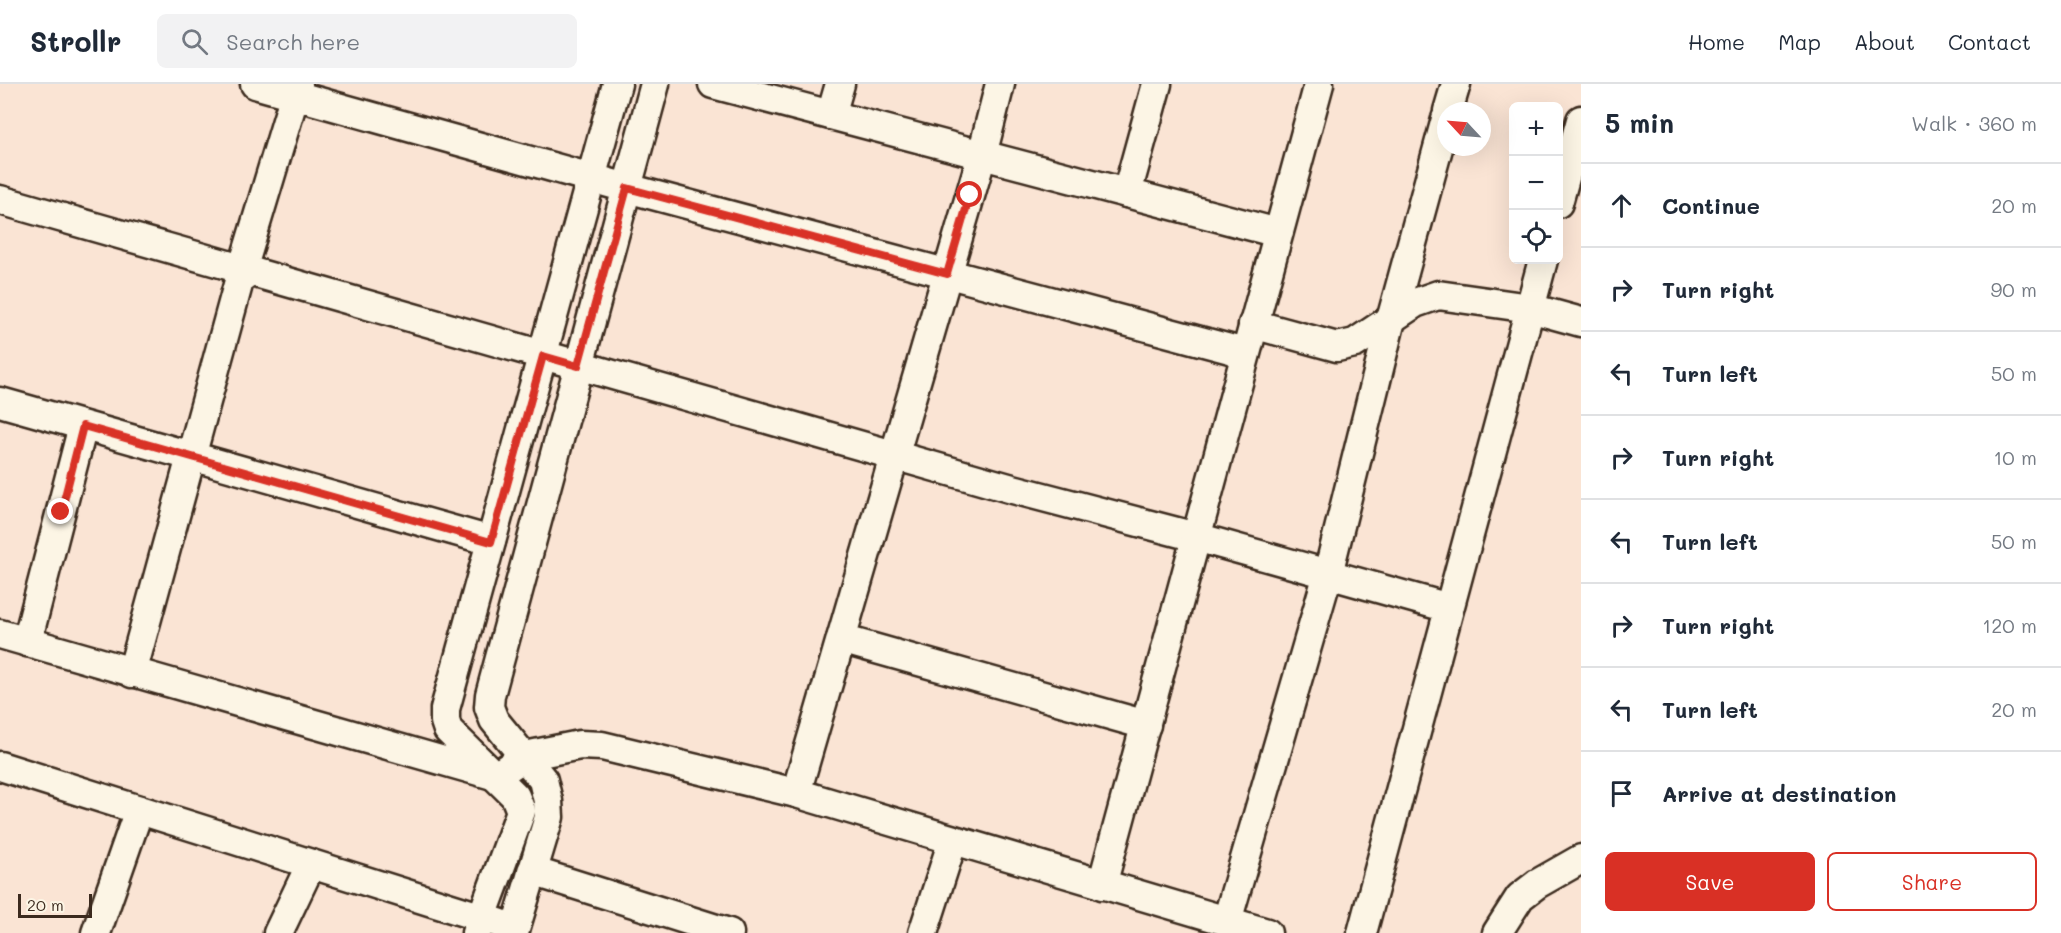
<!DOCTYPE html>
<html lang="en">
<head>
<meta charset="utf-8">
<style>
  :root { --surface:#fff; --page:#f2f2f3; --text:#1f2937; --muted:#747a83; --line:#e0e1e3; --accent:#d93025 }
  body { margin:0; font-family:Mali,sans-serif; background:var(--page); color:var(--text) }
  .controls { position:absolute; right:18px; top:18px; display:grid; overflow:hidden; border-radius:9px; box-shadow:0 6px 24px #0002 }
  .controls button { width:54px; height:54px; display:grid; place-items:center; padding:0; border:0; border-bottom:2px solid var(--line); background:var(--surface); color:var(--text); font:30px sans-serif }
  .compass { position:absolute; left:1437px; top:18px; width:54px; height:54px; border-radius:50%; background:var(--surface); box-shadow:0 6px 24px #0002; rotate:296deg }
  .scale { position:absolute; left:18px; bottom:15px; width:74px; box-sizing:border-box; padding-left:6px; border:3px solid #3b2a1e; border-top:0; font-size:16px; line-height:21px; white-space:nowrap; color:#3b2a1e; -webkit-text-stroke:4px #fcf5e5; paint-order:stroke }
  .stop { position:absolute; width:18px; height:18px; margin:-14px; border:4px solid #d93025; border-radius:50%; background:#fff }
  .stop.end { background:#d93025; border-color:#fff; box-shadow:0 2px 6px #0008 }
  .list { margin:0; padding:0; list-style:none }
  h2 { display:flex; justify-content:space-between; align-items:center; height:78px; margin:0; padding:0 24px; font-size:26px }
  h2 small { font-size:20px; font-weight:400; color:var(--muted) }
  .list li { display:grid; grid-template-columns:39px 1fr auto; gap:18px; align-items:center; box-sizing:border-box; height:84px; padding:0 24px; border-top:2px solid var(--line) }
  .list b { display:block; font-size:22px; white-space:nowrap }
  .list em { font-size:20px; font-style:normal; color:var(--muted) }
  .actions { display:flex; gap:12px; padding:18px 24px }
  .actions a { flex:1; padding:14px 0; border:2px solid var(--accent); border-radius:9px; text-align:center; font-size:21px; color:var(--accent) }
  .actions .main { background:var(--accent); color:#fff }
  .icon { flex:none; width:33px; height:33px; fill:none; stroke:currentColor; stroke-width:2; stroke-linecap:round; stroke-linejoin:round }
  .map { position:relative; flex:none; width:1581px; height:849px; overflow:hidden }
  header { display:flex; align-items:center; gap:36px; box-sizing:border-box; height:84px; padding:0 30px; background:var(--surface); border-bottom:2px solid var(--line) }
  header strong { font-size:28px }
  nav { display:flex; gap:33px; margin-inline-start:auto; font-size:21px }
  .search { width:420px; height:54px; background:var(--page); display:flex; align-items:center; gap:15px; box-sizing:border-box; padding:0 21px; border-radius:9px; color:var(--muted); font-size:22px }
  main { display:flex }
  aside { flex:1; background:var(--surface) }
  .map>svg:first-child { display:block }
</style>
</head>
<body>
<header>
<strong>Strollr</strong>
<div class="search"><svg class="icon" aria-label="search" viewBox="0 0 24 24"><circle cx="10" cy="10" r="6"/><path d="M15 15l6 6"/></svg>Search here</div>
<nav><a>Home</a><a>Map</a><a>About</a><a>Contact</a></nav>
</header>
<main>
<div class="map">
<svg width="1581" height="849" viewBox="0 0 1581 849">
  <rect width="100%" height="100%" fill="#fae4d4"/>
  <filter id="ink" filterUnits="userSpaceOnUse"><feTurbulence type="fractalNoise" baseFrequency=".0167" numOctaves="2"/><feDisplacementMap in="SourceGraphic" scale="12" xChannelSelector="R" yChannelSelector="G"/><feConvolveMatrix kernelMatrix="1 2 1 2 8 2 1 2 1" color-interpolation-filters="sRGB"/></filter>
  <g filter="url(#ink)">
    <g fill="none" stroke-linecap="round" stroke-linejoin="round">
      <defs>
        <g id="street">
          <path d="M 255,0 L 627,104 L 1245,269"/>
          <path d="M 713,0 L 1278,149"/>
          <path d="M 1448,27 L 1456,0"/>
          <path d="M 831,31 L 840,0"/>
          <path d="M 1127,109 L 1157,0"/>
          <path d="M 0,116 L 1009,404 L 1196,453 L 1449,524"/>
          <path d="M 1558,119 L 1581,36"/>
          <path d="M 1253,240 L 1337,263 L 1355,259 L 1415,219 L 1438,211 L 1530,224 L 1581,238"/>
          <path d="M 0,318 L 491,457"/>
          <path d="M 0,550 L 496,692 L 525,672 L 580,661 L 602,662 L 796,709 L 1267,849"/>
          <path d="M 841,555 L 1146,641"/>
          <path d="M 27,558 L 83,342"/>
          <path d="M 132,589 L 242,186 L 298,0"/>
          <path d="M 0,682 L 499,839"/>
          <path d="M 796,709 L 982,71 L 1000,0"/>
          <path d="M 532,787 L 729,849"/>
          <path d="M 1102,801 L 1319,0"/>
          <path d="M 1227,837 L 1328,490 L 1391,236 L 1446,35"/>
          <path d="M 96,849 L 139,726"/>
          <path d="M 278,849 L 311,780"/>
          <path d="M 476,849 L 521,727 L 515,712 L 448,646 L 445,637 L 445,625 L 617,0"/>
          <path d="M 514,849 L 549,733 L 548,717 L 543,696 L 494,636 L 489,623 L 490,611 L 655,0"/>
          <path d="M 923,849 L 953,756"/>
          <path d="M 1362,849 L 1543,176"/>
          <path d="M 1497,849 L 1520,813 L 1537,800 L 1581,775"/>
        </g>
      </defs>
      <use href="#street" stroke="#3b2a1e" stroke-width="33"/>
      <use href="#street" stroke="#fcf5e5" stroke-width="28"/>
    </g>
  </g>
  <g fill="none" stroke-linecap="round" stroke-linejoin="round" filter="url(#ink)">
    <path stroke="#d93025" stroke-width="8" d="M 61,428 L 83,342 L 491,458 L 543,272 L 578,282 L 627,104 L 947,190 L 970,111"/>
  </g>
</svg>
<div class="controls">
<button>+</button>
<button>−</button>
<button><svg class="icon" aria-label="locate" viewBox="0 0 24 24"><circle cx="12" cy="12" r="6"/><path d="M12 2v4M12 18v4M2 12h4M18 12h4"/></svg></button>
</div>
<svg class="compass" viewBox="-18 -18 36 36"><path d="M0-13l5 13h-10z" fill="#e53935"/><path d="M0 13l5-13h-10z" fill="#747a83"/></svg>
<div class="scale">20 m</div>
<div class="stop" style="left:970px;top:111px"></div>
<div class="stop end" style="left:61px;top:428px"></div>
</div>
<aside>
<h2>5 min<small>Walk · 360 m</small></h2>
<ul class="list">
<li><svg class="icon" aria-label="ahead" viewBox="0 0 24 24"><path d="M12 20V5M6 11l6-6 6 6"/></svg><div><b>Continue</b></div><em>20 m</em></li>
<li><svg class="icon" aria-label="right" viewBox="0 0 24 24"><path d="M7 20v-9h11M14 6l5 5-5 5"/></svg><div><b>Turn right</b></div><em>90 m</em></li>
<li><svg class="icon" aria-label="left" viewBox="0 0 24 24"><path d="M17 20v-9H6M10 6l-5 5 5 5"/></svg><div><b>Turn left</b></div><em>50 m</em></li>
<li><svg class="icon" aria-label="right" viewBox="0 0 24 24"><path d="M7 20v-9h11M14 6l5 5-5 5"/></svg><div><b>Turn right</b></div><em>10 m</em></li>
<li><svg class="icon" aria-label="left" viewBox="0 0 24 24"><path d="M17 20v-9H6M10 6l-5 5 5 5"/></svg><div><b>Turn left</b></div><em>50 m</em></li>
<li><svg class="icon" aria-label="right" viewBox="0 0 24 24"><path d="M7 20v-9h11M14 6l5 5-5 5"/></svg><div><b>Turn right</b></div><em>120 m</em></li>
<li><svg class="icon" aria-label="left" viewBox="0 0 24 24"><path d="M17 20v-9H6M10 6l-5 5 5 5"/></svg><div><b>Turn left</b></div><em>20 m</em></li>
<li><svg class="icon" aria-label="arrive" viewBox="0 0 24 24"><path d="M6 21V4h12l-3 4 3 4H6"/></svg><div><b>Arrive at destination</b></div></li>
</ul>
<div class="actions"><a class="main">Save</a><a>Share</a></div>
</aside>
</main>
</body>
</html>
